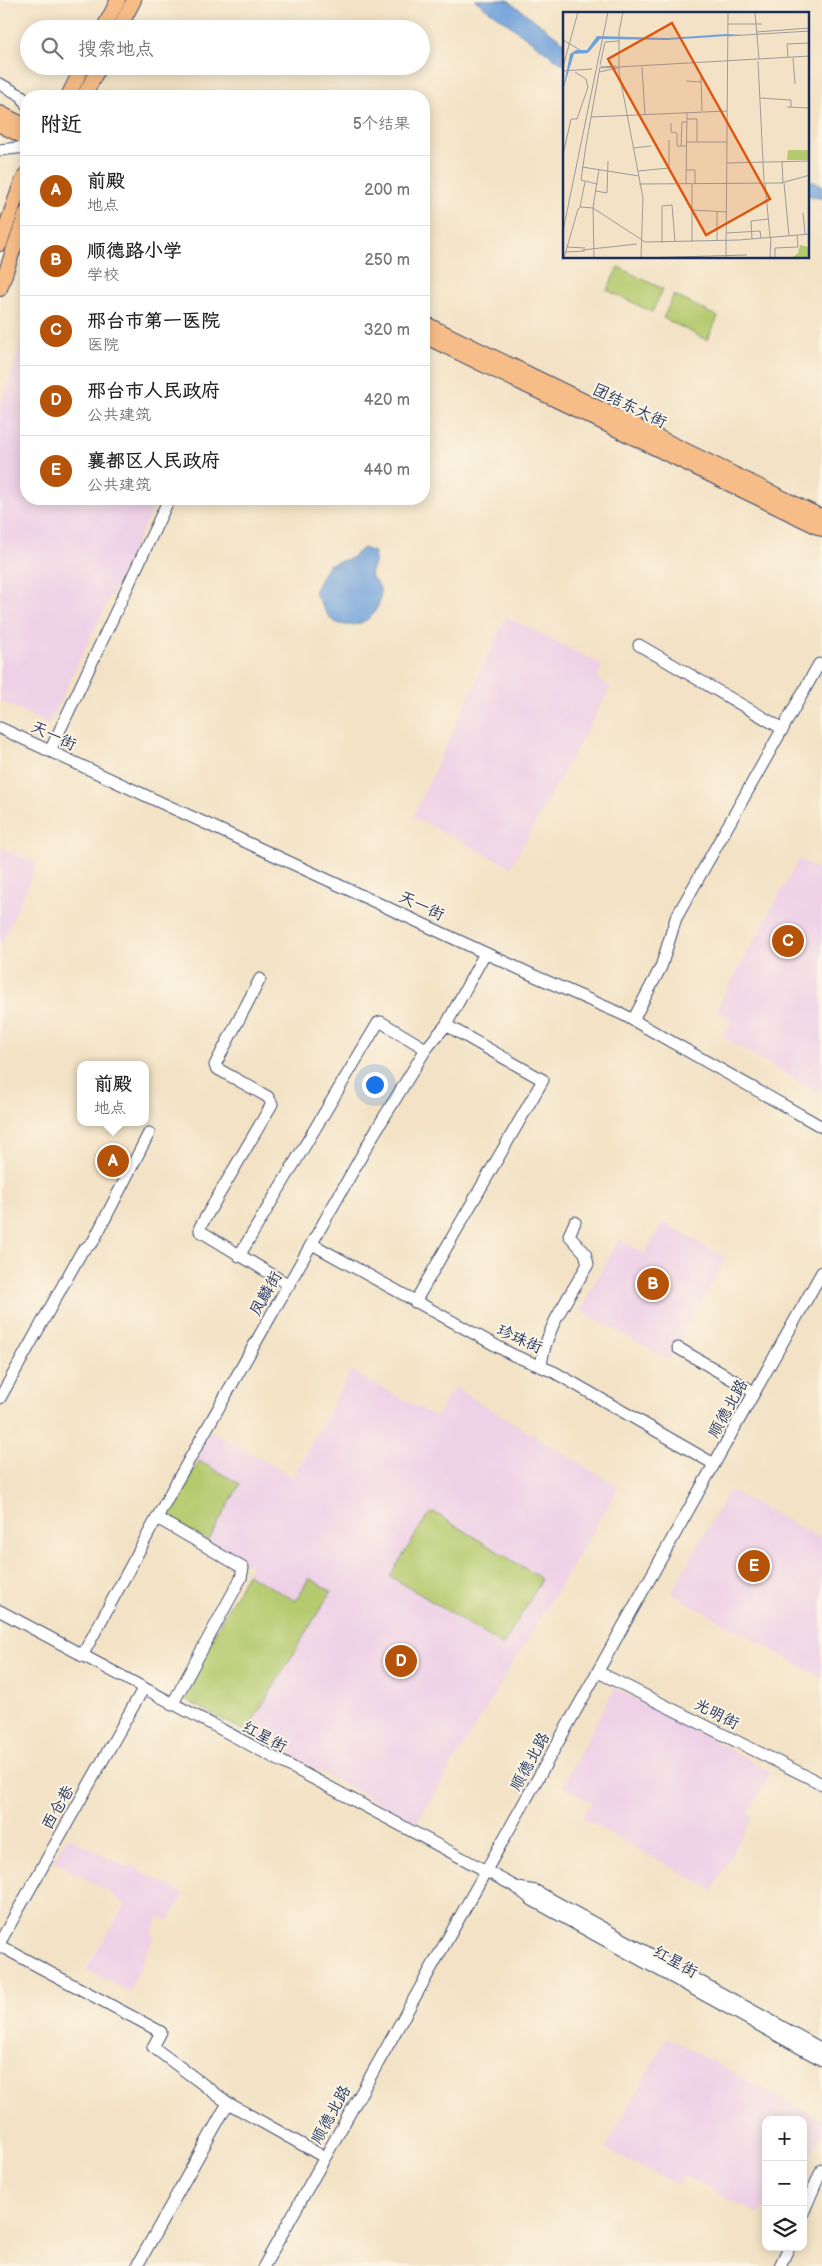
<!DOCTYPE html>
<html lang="zh">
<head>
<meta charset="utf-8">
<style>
  :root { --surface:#fff; --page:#f2f2f2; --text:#222; --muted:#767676; --line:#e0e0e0; --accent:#b45309 }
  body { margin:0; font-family:"Balsamiq Sans","LXGW WenKai TC",sans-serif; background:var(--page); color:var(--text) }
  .controls { position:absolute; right:15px; bottom:15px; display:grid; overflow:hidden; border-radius:10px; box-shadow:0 2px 12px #0003 }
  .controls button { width:45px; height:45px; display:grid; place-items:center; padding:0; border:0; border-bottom:1px solid var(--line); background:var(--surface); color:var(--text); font:25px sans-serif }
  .you { position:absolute; left:374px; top:1084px; width:18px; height:18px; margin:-12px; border:4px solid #fff; border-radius:50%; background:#1a73e8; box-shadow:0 0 0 8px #1a73e833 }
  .badge { display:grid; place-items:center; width:32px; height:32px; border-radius:50%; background:var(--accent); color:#fff; font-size:16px; font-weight:700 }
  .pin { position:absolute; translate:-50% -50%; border:2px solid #fff; box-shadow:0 1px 5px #0006 }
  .popup { position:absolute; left:77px; top:1061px; width:72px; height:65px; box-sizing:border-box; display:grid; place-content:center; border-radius:10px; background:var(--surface); filter:drop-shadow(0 1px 4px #0005); font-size:16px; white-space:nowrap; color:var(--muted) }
  .popup b { font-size:19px; color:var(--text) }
  .popup::after { content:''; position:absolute; left:50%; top:100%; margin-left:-10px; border:10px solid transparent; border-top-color:var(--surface) }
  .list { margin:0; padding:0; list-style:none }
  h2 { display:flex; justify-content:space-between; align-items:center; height:65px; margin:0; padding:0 20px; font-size:21px }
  h2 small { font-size:16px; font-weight:400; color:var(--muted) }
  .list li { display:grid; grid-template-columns:32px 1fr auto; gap:15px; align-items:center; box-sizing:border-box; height:70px; padding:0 20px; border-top:1px solid var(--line) }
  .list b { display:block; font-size:19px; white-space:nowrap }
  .list p { margin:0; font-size:16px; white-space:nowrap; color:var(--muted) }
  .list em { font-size:16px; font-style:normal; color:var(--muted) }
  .icon { flex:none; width:28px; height:28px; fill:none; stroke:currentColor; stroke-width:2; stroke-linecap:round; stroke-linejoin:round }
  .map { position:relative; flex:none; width:822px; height:2266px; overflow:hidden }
  .search { position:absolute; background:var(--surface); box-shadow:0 2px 12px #0003; left:20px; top:20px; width:410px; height:55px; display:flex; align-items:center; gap:12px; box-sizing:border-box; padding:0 18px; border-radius:28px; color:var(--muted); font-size:19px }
  .panel { position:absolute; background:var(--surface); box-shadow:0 2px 12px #0003; left:20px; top:90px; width:410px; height:415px; border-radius:20px }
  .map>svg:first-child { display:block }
</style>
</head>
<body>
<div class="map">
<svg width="822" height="2266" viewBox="0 0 822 2266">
  <rect width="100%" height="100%" fill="#fcf5e5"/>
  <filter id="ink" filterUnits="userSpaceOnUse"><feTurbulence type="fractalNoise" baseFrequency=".02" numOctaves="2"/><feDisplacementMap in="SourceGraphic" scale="10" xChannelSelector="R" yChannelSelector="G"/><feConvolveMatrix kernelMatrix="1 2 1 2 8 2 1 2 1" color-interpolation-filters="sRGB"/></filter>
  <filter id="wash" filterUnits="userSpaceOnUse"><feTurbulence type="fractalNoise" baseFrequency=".0096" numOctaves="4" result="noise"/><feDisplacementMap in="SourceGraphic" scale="20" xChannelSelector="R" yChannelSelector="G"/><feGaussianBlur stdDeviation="1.12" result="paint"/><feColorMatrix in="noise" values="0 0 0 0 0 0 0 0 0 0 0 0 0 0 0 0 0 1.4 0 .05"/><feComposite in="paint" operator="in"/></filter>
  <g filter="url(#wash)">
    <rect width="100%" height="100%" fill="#f3e2c5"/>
    <g fill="#eed0e7">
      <path d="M 26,329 L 26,499 L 157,499 L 49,724 L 0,701 L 0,407 Z"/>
      <path d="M 506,616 L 602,665 L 597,679 L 611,687 L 511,867 L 413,817 Z"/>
      <path d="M 0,847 L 37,864 L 0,948 Z"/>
      <path d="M 799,859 L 822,872 L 822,1089 L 819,1093 L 723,1037 L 733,1020 L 716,1010 Z"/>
      <path d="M 663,1222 L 726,1258 L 669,1360 L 580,1310 L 619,1239 L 645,1254 Z"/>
      <path d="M 351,1371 L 436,1417 L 454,1387 L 619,1487 L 417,1823 L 246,1732 L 331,1591 L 296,1601 L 247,1574 L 251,1565 L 208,1541 L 240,1484 L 194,1458 L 210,1430 L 293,1477 Z"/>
      <path d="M 729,1490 L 822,1539 L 822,1678 L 671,1593 Z"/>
      <path d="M 615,1688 L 771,1772 L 748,1814 L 752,1817 L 713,1890 L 582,1818 L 591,1802 L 562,1786 Z"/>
      <path d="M 68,1836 L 127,1868 L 130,1865 L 184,1894 L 169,1921 L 159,1916 L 151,1934 L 154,1936 L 129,1992 L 86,1969 L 125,1905 L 108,1891 L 53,1861 Z"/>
      <path d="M 667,2037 L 822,2120 L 822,2131 L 803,2170 L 803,2120 L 766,2120 L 766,2202 L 759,2214 L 683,2175 L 678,2185 L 605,2149 Z"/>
    </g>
    <g fill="#b5ca6e" stroke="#687c66">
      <path d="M 618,267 L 663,289 L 652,312 L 607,290 Z"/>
      <path d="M 674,295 L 718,317 L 707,340 L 663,318 Z"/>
      <path d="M 199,1461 L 240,1484 L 208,1541 L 167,1518 Z"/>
      <path d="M 435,1513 L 539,1577 L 541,1581 L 539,1585 L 503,1645 L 390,1576 L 426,1518 L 430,1514 Z"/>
      <path d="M 247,1574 L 296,1601 L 309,1578 L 331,1591 L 246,1732 L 180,1697 Z"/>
    </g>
    <g fill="#6fa1da" stroke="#45689c">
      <path d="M 475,0 L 508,0 L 513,4 L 564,42 L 564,65 Z"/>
      <path d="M 808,180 L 822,185 L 822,199 L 808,195 Z"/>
      <path d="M 363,548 L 374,552 L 375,561 L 370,573 C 372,580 379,582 380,589 C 384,615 356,634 333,621 C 327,617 319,599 314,592 L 328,565 L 351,558 Z"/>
    </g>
  </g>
  <g filter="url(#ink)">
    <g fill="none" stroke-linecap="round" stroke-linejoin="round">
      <defs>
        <g id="minor">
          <path d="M 0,84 L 22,96 L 26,104"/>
          <path d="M 0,150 L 26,147"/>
          <path d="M 639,645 L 783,729"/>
          <path d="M 0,728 L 537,977 L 624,1015 L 822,1127"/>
          <path d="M 50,751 L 169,499"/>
          <path d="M 260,979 L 215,1065 L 216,1068 L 268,1097 L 272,1104 L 200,1227 L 200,1231 L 289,1285"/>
          <path d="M 633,1020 L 661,967 L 676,918 L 819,664"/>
          <path d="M 312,1244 L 513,1355 L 554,1372 L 714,1464"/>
          <path d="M 239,1256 L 378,1023 L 381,1022 L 426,1049"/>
          <path d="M 415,1302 L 543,1080 L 446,1025"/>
          <path d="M 678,1348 L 754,1392"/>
          <path d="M 541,1366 C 545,1328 570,1296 588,1264 L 585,1253 L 569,1235 L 575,1222"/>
          <path d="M 0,1398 L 82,1251 L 93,1242 L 149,1133"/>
          <path d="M 157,1518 L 243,1568 L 241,1578 L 172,1705"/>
          <path d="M 0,1611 L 516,1887 L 532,1900 L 822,2060"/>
          <path d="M 82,1656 L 172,1490 L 375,1132 L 426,1049 L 446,1025 L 485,953"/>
          <path d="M 598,1672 L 822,1784"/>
          <path d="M 518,1888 L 536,1891 L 822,2049"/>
          <path d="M 0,1942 L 143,1689"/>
          <path d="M 0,1946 L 161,2032 L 153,2047 L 228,2103 L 324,2157"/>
          <path d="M 803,2213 L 822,2169"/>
          <path d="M 137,2266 L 228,2103"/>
          <path d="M 264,2266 L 822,1272"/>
          <path d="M 780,2266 L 789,2247"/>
        </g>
        <g id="major">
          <path d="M 103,29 L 118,0"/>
          <path d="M 119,29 L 134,0"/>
          <path d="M 68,96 L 83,66"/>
          <path d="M 84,96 L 100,66"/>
          <path d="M 0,113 L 26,126"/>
          <path d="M 0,125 L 26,138"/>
          <path d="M 0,244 L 20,186 L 26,174"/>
          <path d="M 0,289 L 26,213"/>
          <path d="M 424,323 L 822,517"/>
          <path d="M 424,336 L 822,529"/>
        </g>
      </defs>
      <use href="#minor" stroke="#3b4a6d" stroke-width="13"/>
      <use href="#major" stroke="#3b4a6d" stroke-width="16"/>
      <use href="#minor" stroke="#fff" stroke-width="11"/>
      <use href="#major" stroke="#f7bd88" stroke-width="14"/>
    </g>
  </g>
  <g text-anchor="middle" stroke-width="4" stroke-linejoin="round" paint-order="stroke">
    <g font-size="16" fill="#1b2f5e" stroke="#fcf5e5">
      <text transform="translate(630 405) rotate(26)" y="6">团结东大街</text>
      <text transform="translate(54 735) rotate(25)" y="6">天一街</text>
      <text transform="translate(422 905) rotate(25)" y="6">天一街</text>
      <text transform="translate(265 1293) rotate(-61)" y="6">凤麟街</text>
      <text transform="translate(520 1338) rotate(24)" y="6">珍珠街</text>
      <text transform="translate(727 1408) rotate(-61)" y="6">顺德北路</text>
      <text transform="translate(717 1713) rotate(27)" y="6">光明街</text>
      <text transform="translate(265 1736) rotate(28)" y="6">红星街</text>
      <text transform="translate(529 1761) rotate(-61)" y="6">顺德北路</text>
      <text transform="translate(57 1807) rotate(-60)" y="6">西仓巷</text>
      <text transform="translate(676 1961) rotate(29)" y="6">红星街</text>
      <text transform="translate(330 2114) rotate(-61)" y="6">顺德北路</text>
    </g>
  </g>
  <g transform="translate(563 12)">
    <rect width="246" height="246" fill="#f3e2c5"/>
    <path d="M 246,101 L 246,148 L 224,148 L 225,138 L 245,138 ZM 237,233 L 246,235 L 246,246 L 229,246 L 235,241 Z" fill="#b5ca6e"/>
    <path d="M 163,22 L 180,23 L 104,28 L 37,27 L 25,41 L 11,42 L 0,78 L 7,42 L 13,38 L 24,38 L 34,24 L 105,26 Z" fill="#6fa1da"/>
    <path fill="none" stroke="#9d9a9c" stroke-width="1" d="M 60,0 L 56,20 L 56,60 L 80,186 L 78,246M 192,0 L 196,47M 165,12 L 199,12M 193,20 L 247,16M 165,24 L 247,19M 0,28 L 17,38M 225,45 L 224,32 L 246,31M 230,46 L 232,72M 195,49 L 201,170M 37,53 L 42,30 L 56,29M 0,55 L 15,0M 79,55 L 82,103M 38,56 L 247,44M 0,59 L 29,57M 36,60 L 55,56M 138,63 L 139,99M 123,69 L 138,70M 197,86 L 228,88 L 228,95M 224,95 L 247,96M 28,105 L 164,99M 124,107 L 134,107 L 134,130M 108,111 L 108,120 L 114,121 L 114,134 L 123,134M 123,130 L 164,130M 118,134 L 119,110 L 124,110M 70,136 L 88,134M 0,143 L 8,107 L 14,107 L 25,75 L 23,67 L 12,60M 219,149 L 220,171M 164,151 L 247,149M 19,155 L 76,164M 36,157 L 30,196 L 82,230 L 176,228 L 247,222M 123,158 L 132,158 L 132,172M 75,159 L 106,156 L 106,128M 202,171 L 207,225M 218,171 L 247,163M 221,171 L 226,224M 34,172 L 18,168 L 23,133 L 37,55 L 53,54M 76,172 L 219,171M 123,172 L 124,100M 129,172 L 129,230M 33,179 L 44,181 L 45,149M 17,195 L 22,170M 129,198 L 164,200M 240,201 L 242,222M 0,219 L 45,0M 164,221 L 197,219 L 198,226M 189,227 L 188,209 L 205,207M 154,229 L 154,200M 99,231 L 99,194 L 109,193 L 112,230M 4,235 L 22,236M 19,238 L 74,232M 3,240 L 22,239M 1,246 L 15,197 L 18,195 L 30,196 L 31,246M 78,246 L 184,243M 163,246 L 165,0M 207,246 L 208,225M 212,246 L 212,236 L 235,235 L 234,223"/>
    <path fill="#de5710" fill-opacity="0.15" stroke="#de5710" stroke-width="2.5" d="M 109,11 L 207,187 L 143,223 L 45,47 Z"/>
    <rect width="246" height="246" fill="none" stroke="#1b2f5e" stroke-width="2.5"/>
  </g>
</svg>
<div class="controls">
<button>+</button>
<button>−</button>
<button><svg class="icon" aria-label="layers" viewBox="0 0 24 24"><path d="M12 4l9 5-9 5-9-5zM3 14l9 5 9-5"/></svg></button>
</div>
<div class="you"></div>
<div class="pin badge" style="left:113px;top:1161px">A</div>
<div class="popup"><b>前殿</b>地点</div>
<div class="pin badge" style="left:653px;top:1284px">B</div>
<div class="pin badge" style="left:788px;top:941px">C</div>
<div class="pin badge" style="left:401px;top:1661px">D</div>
<div class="pin badge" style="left:754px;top:1566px">E</div>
<div class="search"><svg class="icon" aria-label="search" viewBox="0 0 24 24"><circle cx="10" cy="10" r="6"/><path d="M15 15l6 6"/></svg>搜索地点</div>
<section class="panel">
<h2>附近<small>5个结果</small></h2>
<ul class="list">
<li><span class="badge">A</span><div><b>前殿</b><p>地点</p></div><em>200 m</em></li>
<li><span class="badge">B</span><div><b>顺德路小学</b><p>学校</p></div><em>250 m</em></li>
<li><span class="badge">C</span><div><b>邢台市第一医院</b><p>医院</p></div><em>320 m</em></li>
<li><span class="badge">D</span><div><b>邢台市人民政府</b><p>公共建筑</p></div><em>420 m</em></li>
<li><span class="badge">E</span><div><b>襄都区人民政府</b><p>公共建筑</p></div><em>440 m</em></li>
</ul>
</section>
</div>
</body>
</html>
